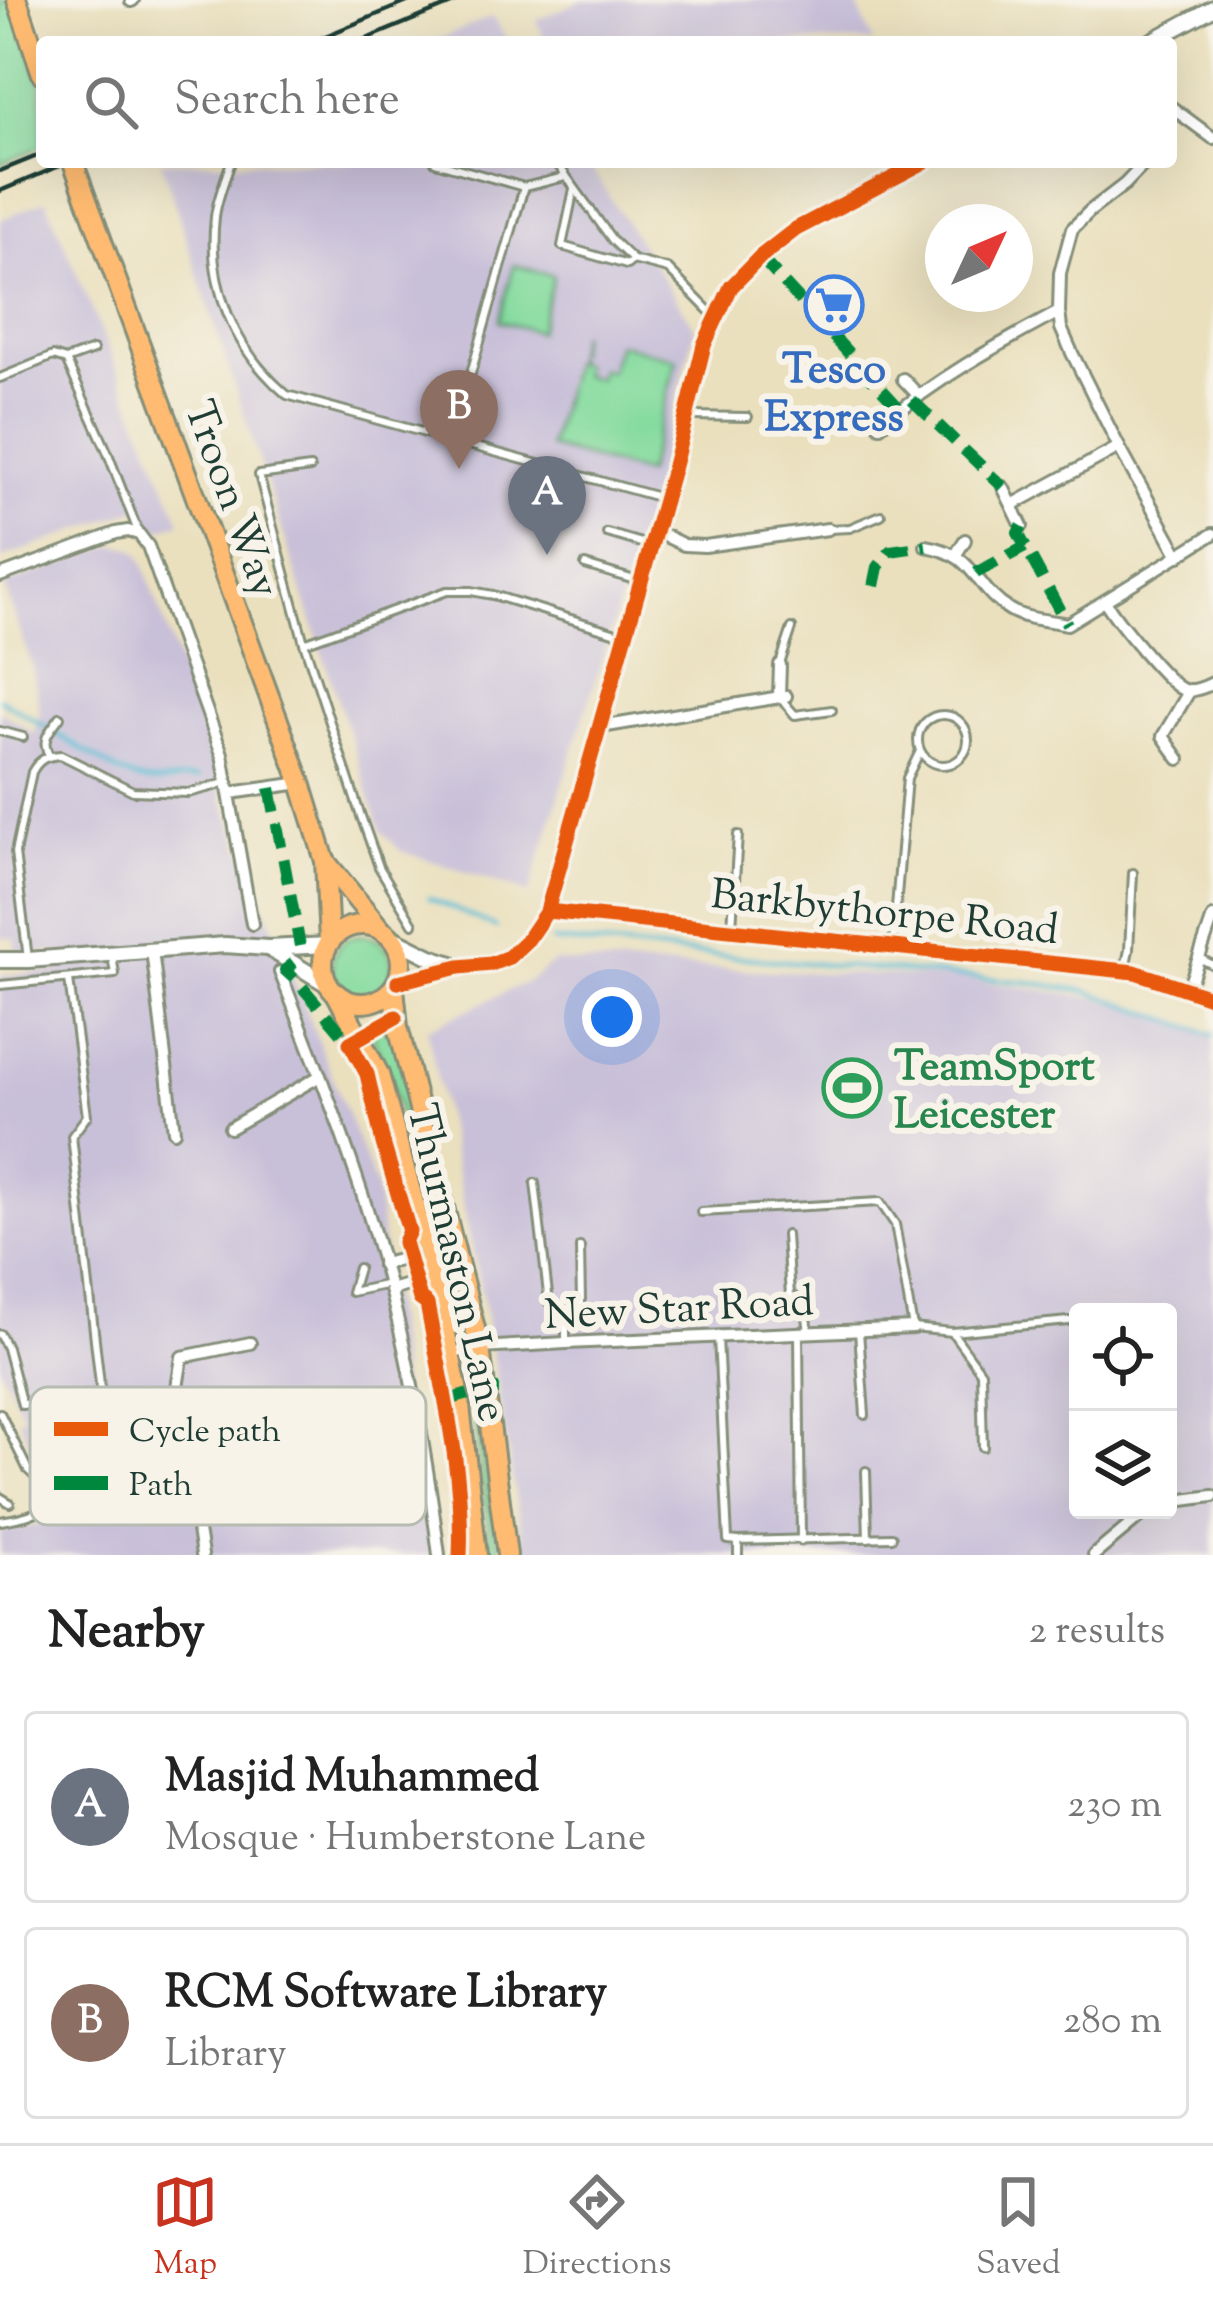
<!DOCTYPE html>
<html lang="en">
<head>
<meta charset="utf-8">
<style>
  :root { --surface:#fff; --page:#f2f2f2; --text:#222; --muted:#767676; --line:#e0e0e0; --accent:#c8321e }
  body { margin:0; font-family:"Sorts Mill Goudy",serif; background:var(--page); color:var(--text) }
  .controls { position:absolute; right:36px; bottom:36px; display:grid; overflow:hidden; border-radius:12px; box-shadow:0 12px 48px #0002 }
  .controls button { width:108px; height:108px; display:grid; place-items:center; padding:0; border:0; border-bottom:3px solid var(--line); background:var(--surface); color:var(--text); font:60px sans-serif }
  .compass { position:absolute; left:925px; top:204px; width:108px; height:108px; border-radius:50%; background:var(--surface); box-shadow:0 12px 48px #0002; rotate:46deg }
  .you { position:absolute; left:612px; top:1017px; width:42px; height:42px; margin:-30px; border:9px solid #fff; border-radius:50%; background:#1a73e8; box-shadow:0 0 0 18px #1a73e833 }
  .badge { display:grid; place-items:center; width:78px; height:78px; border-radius:50%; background:var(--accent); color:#fff; font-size:39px; font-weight:700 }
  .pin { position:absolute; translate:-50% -99px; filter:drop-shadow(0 3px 6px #0008) }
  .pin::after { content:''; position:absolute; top:63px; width:42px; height:36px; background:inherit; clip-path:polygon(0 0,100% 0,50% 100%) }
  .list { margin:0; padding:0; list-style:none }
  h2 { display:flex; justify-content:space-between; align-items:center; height:156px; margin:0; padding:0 48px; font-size:51px }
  h2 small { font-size:39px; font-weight:400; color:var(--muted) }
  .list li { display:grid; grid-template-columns:78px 1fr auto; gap:36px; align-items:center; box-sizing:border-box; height:192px; margin:0 24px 24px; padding:0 24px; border:3px solid var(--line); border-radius:12px }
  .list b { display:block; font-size:45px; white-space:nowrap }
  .list p { margin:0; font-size:39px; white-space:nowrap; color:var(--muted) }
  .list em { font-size:39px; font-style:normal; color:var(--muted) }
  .icon { flex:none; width:66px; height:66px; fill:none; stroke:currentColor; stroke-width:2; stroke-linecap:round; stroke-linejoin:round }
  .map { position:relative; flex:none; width:1213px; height:1555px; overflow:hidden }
  .search { position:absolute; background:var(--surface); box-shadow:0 12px 48px #0002; left:36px; right:36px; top:36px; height:132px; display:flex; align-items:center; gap:30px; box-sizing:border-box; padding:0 42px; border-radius:12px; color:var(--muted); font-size:45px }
  .sheet { height:588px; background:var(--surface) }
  nav { display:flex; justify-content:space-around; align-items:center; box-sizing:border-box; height:168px; border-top:3px solid var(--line); background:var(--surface); font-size:33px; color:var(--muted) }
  nav a { display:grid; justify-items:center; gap:6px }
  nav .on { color:var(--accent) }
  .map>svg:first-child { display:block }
</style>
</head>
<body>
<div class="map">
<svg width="1213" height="1555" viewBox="0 0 1213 1555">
  <rect width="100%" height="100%" fill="#f7f3e8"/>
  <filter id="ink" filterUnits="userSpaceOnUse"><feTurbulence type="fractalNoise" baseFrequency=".00833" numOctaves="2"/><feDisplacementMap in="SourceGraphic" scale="24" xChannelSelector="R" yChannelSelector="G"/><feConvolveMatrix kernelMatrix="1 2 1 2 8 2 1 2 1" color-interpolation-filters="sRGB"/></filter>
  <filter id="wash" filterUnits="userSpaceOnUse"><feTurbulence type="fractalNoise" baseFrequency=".004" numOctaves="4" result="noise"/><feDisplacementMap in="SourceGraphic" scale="48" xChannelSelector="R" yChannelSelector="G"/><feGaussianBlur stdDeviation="2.7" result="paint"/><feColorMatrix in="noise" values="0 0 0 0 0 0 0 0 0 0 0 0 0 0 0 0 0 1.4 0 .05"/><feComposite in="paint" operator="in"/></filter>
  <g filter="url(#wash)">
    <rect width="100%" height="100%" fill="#eae0be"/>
    <g fill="#c8bfd8" fill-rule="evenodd">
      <path d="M 582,0 L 854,0 L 874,42 L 545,42 L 537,20 Z"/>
      <path d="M 492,17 L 509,42 L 431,42 Z"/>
      <path d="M 161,162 L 587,162 L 695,328 L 651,502 L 529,893 L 401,851 L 381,831 Z"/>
      <path d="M 46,200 L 181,522 L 150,533 L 139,508 L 0,559 L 0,220 Z"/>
      <path d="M 115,545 L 133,548 L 140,554 L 220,779 L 222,798 L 376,1187 L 405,1410 L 428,1526 L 431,1555 L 0,1555 L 0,1532 L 63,1520 L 18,1418 L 24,1416 L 0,1368 L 0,976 L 60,970 L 58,952 L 17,952 L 15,939 L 0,937 L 0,711 L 35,734 L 40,711 L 32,666 L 4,585 Z"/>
      <path d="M 554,962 L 959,978 L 1096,998 L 1213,1033 L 1213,1555 L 525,1555 L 485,1311 L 427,1029 L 531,980 ZM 1078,1312 L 1168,1312 L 1168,1510 L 1078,1510 Z"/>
    </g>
    <g fill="#85db9f" stroke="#528c6a" stroke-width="3">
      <path d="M 0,0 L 13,0 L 42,86 L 42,146 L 0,165 Z"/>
      <path d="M 514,265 L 554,276 L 538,332 L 499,321 Z"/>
      <path d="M 580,333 L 574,362 L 583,365 L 582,375 L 597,379 L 600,369 L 610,371 L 618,343 L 677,359 L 646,474 L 549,447 Z"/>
      <circle cx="362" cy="965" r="30"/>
      <path d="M 391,1023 L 421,1142 C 422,1174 443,1210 432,1241 L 392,1085 L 371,1033 Z"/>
      <path d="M 479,1395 L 500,1555 L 488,1555 L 488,1529 L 471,1397 Z"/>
    </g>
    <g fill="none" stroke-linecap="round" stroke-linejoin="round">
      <g stroke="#55bbd4" stroke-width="4.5">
        <path d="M 0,699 L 117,771 C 129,776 143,783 157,782 C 171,782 184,777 198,778"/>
        <path d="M 429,898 L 496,927"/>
        <path d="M 552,941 L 1027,982 L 1087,991 L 1213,1035"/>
      </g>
    </g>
  </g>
  <g filter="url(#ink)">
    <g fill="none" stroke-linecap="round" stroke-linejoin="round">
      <defs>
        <g id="service">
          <path d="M 231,162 C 225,180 217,199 215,217 C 207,286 234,350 287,395 L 662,498"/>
          <path d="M 435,162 L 524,187 L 565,177"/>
          <path d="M 556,162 L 613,241 L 633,260 L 668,269 L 714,316"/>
          <path d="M 574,189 L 562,246 L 627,265 L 633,260"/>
          <path d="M 66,360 L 93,350"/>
          <path d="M 0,378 L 53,356 L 66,360 L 107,451 L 139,534"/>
          <path d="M 690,416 L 748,417"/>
          <path d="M 452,440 L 524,187"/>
          <path d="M 310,468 L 259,475 L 304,643 L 357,805 L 379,867 L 413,924"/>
          <path d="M 828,529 L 850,528 L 881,515"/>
          <path d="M 607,533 L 648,545"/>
          <path d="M 585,565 L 638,581"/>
          <path d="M 304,643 L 447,591 L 471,591 L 493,595 L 626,636"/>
          <path d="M 780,664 L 792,628"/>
          <path d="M 781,699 L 795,715 L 832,710"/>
          <circle cx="943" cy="740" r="25"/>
          <path d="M 0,731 L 23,737"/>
          <path d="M 49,755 C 40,739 50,731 60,717"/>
          <path d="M 732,927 L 738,835"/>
          <path d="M 893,943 L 907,778 L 920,751"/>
          <path d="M 1199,958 L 1213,965"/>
          <path d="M 28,959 L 15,853 L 32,772 C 39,759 46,756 61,755 L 133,791 L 188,793 L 226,783"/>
          <path d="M 1125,968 L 1129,950 L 1133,873"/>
          <path d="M 0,985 L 115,974 L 112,956"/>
          <path d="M 535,1183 L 549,1303 L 566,1313"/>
          <path d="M 701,1212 L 880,1202 L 895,1224 L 913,1328 L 952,1332 L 1069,1321"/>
          <path d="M 786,1235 L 790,1296 L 805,1300 L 809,1333"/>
          <path d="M 358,1268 L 351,1292 L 389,1284"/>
          <path d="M 859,1331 L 865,1415"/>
          <path d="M 952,1332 L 981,1372 L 983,1447"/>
          <path d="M 0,1334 L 7,1348 L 22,1405 L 101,1393 L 72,1136 L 87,1116 L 69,980"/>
          <path d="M 799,1334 L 801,1541"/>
          <path d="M 718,1337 L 728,1540 L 738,1541"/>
          <path d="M 566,1343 L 566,1313 L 581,1303 L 580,1247"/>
          <path d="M 0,1413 L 28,1470 L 45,1486 L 50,1501 C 38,1516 18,1518 0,1521"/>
          <path d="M 866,1471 L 868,1538"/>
          <path d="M 0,1497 L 10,1503"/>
          <path d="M 738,1555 L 738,1541 L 892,1537"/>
        </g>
        <g id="minor">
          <path d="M 131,1 L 133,0"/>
          <path d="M 1171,107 L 1213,138"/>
          <path d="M 1146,162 L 1125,184 L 1090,211 L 1072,229 L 1060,273 L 1059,312 L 1061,328 L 1072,353 L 1119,447 L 1179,556"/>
          <path d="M 903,379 L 919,396"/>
          <path d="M 880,426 C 935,380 995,346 1059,312"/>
          <path d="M 1003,487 L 1022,526"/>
          <path d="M 1014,504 L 1119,447"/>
          <path d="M 655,531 L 684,545 L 705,546 L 828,529"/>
          <path d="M 926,546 C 977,554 974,589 1010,610 C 1027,620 1049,620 1067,624 L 1213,534"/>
          <path d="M 955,556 L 965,540"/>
          <path d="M 0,576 L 116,533 L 128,531 L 139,534 L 148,546 L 222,754 L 252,924"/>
          <path d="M 1105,601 C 1115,618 1168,685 1184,690 C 1194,692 1205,687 1213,683"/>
          <path d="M 779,696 L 780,665"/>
          <path d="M 601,727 L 786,696"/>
          <path d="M 1179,759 L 1163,736 L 1190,690"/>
          <path d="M 231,793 L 301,783"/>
          <path d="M 152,950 L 174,1131"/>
          <path d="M 280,972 C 321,1077 363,1183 391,1293 C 413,1379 428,1467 439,1555"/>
          <path d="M 1188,989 L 1213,917"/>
          <path d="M 230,1128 L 320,1076"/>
          <path d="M 382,1264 L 408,1258 L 433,1272"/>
          <path d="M 390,1290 C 417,1284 434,1272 461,1267"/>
          <path d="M 450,1353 L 480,1348 L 566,1343 L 913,1328"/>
          <path d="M 54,1478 L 300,1455 L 421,1433"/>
          <path d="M 1168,1502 L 1213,1496"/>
          <path d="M 202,1555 L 176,1394 L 182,1357 L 250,1343"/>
          <path d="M 1094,1555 L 1148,1510"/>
        </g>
        <g id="tertiary">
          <path d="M 1150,42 L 1213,8"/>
          <path d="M 547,911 L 1135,972 L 1213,998"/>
          <path d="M 391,937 L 431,957 L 458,966"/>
          <path d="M 268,948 L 330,986"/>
          <path d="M 0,960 L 28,960 L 225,945 L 268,948 L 328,945"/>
          <path d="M 398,982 L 459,967 L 491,964 L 509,957 L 528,939 L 547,911 L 675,462 L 704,345 L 731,287 L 760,257 L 796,229 L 924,162"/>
        </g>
        <g id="trunk">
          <path d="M 17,0 L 42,74"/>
          <path d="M 73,162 L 301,783 L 325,861 L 329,942"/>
          <path d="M 325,861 L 379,927"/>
          <circle cx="362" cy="964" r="39"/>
          <path d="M 394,988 L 398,1027 L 480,1348 L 507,1555"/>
          <path d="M 337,995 L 379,1074 L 433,1272 L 459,1397 L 477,1555"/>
        </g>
      </defs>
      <use href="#service" stroke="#848e79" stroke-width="12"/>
      <use href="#minor" stroke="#848e79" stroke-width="16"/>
      <use href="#tertiary" stroke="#848e79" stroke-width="20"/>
      <use href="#trunk" stroke="#848e79" stroke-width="24"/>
      <use href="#service" stroke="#fff" stroke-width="6"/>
      <use href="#minor" stroke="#fff" stroke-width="10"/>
      <use href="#tertiary" stroke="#fff" stroke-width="14"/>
      <use href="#trunk" stroke="#ffbb71" stroke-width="18"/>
      <g stroke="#1f3d34" stroke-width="4.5">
        <path d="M 311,42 L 412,0"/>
        <path d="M 359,42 L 461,0"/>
        <path d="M 0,171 L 42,154"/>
        <path d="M 0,191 L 69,162"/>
      </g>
      <g stroke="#00873e" stroke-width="12" stroke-dasharray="24 12" stroke-linecap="butt">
        <path d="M 760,257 L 900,409"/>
        <path d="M 912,400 L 1003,487"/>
        <path d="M 1022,526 L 1018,533 L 1067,624"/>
        <path d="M 976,573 L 1025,547"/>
        <path d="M 874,586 L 878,567 L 890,551 L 926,546"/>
        <path d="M 270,788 L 300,946"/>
        <path d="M 294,963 L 285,970 L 298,982 L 350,1043"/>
        <path d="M 445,1401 L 486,1389 L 499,1389"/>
      </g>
      <defs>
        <g id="cycleway">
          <path d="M 547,911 L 1135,972 L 1213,998"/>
          <path d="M 398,982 L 459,967 L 491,964 L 509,957 L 528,939 L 547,911 L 675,462 L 704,345 L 731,287 L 760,257 L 796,229 L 924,162"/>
          <path d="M 396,1017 L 350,1043 L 367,1074 L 383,1143 L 409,1231 L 404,1242 L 420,1299 L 427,1304 C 442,1386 464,1472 460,1555"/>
        </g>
      </defs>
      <use href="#cycleway" stroke="#f7f3e8" stroke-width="22"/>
      <use href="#cycleway" stroke="#e8590c" stroke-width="15"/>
    </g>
  </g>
  <defs>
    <symbol id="supermarket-ring" viewBox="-11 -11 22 22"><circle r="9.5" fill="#f7f3e8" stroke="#3f7fe0" stroke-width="1.5"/><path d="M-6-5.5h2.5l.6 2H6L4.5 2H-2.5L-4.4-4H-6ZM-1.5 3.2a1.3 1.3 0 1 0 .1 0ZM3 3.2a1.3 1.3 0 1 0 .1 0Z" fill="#3f7fe0"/></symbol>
    <symbol id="stadium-ring" viewBox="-11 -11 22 22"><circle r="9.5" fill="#f7f3e8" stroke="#2e9e5b" stroke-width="1.5"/><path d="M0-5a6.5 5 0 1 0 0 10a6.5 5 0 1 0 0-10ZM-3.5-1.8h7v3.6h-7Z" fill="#2e9e5b"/></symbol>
  </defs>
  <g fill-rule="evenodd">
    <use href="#supermarket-ring" x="801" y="272" width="66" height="66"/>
    <use href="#stadium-ring" x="819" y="1055" width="66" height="66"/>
  </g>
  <g text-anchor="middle" stroke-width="12" stroke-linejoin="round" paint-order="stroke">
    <g font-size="42" font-weight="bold" fill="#366cbe" stroke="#f7f3e8">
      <text x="834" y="382">Tesco<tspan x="834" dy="48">Express</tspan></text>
    </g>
    <g font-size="42" fill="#1f3d34" stroke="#f7f3e8">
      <text transform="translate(234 498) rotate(70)" y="15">Troon Way</text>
      <text transform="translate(885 910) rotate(6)" y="15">Barkbythorpe Road</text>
      <text transform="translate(459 1262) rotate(77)" y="15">Thurmaston Lane</text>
      <text transform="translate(679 1306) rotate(-3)" y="15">New Star Road</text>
    </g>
    <g font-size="42" font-weight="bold" fill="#27864d" stroke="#f7f3e8" text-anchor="start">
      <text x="894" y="1079">TeamSport<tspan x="894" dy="48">Leicester</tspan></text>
    </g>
  </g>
  <rect x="30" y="1387" width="396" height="138" rx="18" fill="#f7f3e8" stroke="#b6bcb2" stroke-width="3"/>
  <rect x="54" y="1422" width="54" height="14" fill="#e8590c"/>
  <rect x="54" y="1476" width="54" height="14" fill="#00873e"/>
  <g font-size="33" fill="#1f3d34">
    <text x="129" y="1441">Cycle path</text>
    <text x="129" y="1495">Path</text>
  </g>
</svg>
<div class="controls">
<button><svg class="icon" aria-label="locate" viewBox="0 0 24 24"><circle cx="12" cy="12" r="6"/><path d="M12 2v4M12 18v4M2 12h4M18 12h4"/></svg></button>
<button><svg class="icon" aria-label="layers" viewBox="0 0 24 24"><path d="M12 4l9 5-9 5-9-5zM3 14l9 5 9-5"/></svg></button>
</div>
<svg class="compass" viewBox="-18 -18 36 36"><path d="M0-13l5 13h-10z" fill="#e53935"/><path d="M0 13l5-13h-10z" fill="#767676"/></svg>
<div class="you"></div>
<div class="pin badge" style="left:547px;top:555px;background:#6b7280">A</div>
<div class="pin badge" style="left:459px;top:469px;background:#8d6e63">B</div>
<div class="search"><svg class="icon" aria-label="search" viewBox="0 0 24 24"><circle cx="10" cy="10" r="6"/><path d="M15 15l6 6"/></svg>Search here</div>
</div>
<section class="sheet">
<h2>Nearby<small>2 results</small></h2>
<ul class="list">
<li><span class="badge" style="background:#6b7280">A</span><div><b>Masjid Muhammed</b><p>Mosque · Humberstone Lane</p></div><em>230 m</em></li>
<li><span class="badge" style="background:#8d6e63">B</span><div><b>RCM Software Library</b><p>Library</p></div><em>280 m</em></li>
</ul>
</section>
<nav>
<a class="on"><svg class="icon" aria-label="map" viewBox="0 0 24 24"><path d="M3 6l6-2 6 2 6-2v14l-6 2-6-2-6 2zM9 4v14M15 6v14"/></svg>Map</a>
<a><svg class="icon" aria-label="directions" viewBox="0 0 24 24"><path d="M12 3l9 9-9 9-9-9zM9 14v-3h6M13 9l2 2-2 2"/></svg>Directions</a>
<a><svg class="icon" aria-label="saved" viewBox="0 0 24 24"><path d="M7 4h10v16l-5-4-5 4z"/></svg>Saved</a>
</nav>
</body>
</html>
